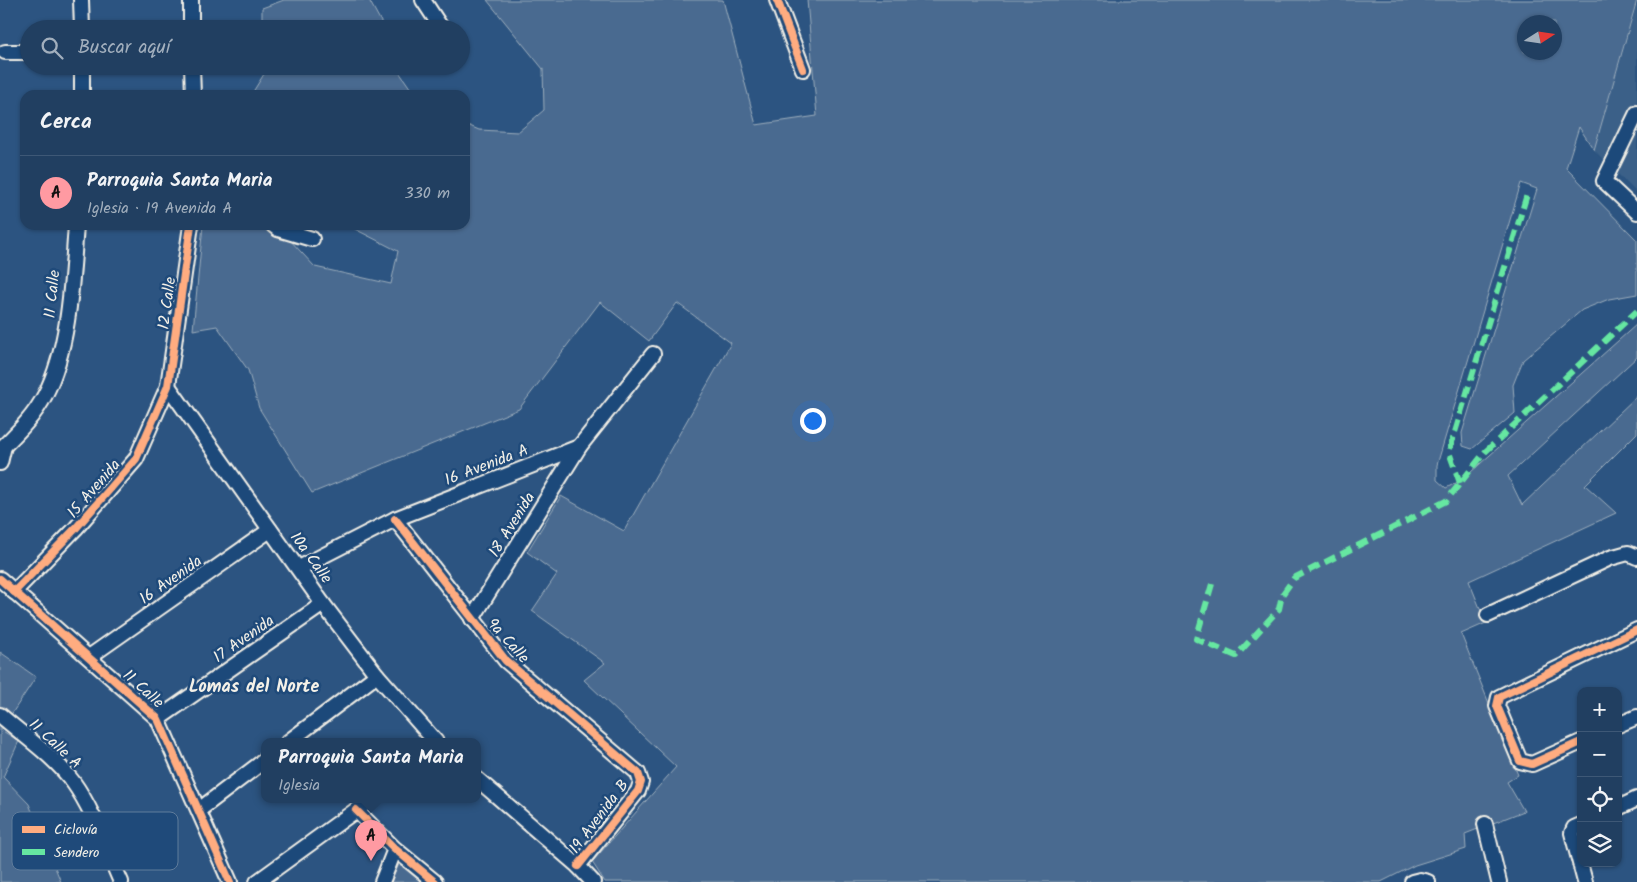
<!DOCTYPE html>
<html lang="es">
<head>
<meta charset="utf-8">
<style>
  :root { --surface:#213f61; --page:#2d4a6a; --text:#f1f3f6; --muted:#a2afbd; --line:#3e5876; --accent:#ff9aa2 }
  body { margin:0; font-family:Kalam,sans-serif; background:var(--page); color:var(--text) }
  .controls { position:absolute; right:15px; bottom:15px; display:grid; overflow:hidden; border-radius:10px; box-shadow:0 1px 4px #0004 }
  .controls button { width:45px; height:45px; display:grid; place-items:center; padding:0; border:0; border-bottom:1px solid var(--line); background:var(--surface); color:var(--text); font:25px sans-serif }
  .compass { position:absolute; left:1517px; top:15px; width:45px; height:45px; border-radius:50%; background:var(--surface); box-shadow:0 1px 4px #0004; rotate:78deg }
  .you { position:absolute; left:812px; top:420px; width:18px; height:18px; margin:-12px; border:4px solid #fff; border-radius:50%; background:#1a73e8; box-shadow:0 0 0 8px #1a73e833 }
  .badge { display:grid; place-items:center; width:32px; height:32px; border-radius:50%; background:var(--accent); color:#111; font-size:16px; font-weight:700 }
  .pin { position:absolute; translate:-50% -41px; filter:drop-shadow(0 1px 2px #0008) }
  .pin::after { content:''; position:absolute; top:26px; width:18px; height:15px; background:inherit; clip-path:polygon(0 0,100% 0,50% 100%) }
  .popup { position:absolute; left:261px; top:738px; width:220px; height:65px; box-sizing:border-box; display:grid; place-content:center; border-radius:10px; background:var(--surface); filter:drop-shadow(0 1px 4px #0005); font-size:16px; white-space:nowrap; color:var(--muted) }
  .popup b { font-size:19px; color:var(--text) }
  .popup::after { content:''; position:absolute; left:50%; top:100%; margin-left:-10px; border:10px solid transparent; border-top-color:var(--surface) }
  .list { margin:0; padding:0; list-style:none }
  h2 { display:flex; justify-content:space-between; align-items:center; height:65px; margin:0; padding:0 20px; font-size:21px }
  h2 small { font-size:16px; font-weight:400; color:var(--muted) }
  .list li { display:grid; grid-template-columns:32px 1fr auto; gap:15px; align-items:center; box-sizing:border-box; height:75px; padding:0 20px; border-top:1px solid var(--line) }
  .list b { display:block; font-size:19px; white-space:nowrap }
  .list p { margin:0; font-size:16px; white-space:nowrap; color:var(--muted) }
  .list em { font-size:16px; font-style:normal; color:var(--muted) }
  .icon { flex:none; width:28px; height:28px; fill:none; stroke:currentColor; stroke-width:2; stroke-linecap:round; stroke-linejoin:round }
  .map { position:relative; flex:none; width:1637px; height:882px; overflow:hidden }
  .search { position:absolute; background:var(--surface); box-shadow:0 1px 4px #0004; left:20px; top:20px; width:450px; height:55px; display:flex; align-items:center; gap:12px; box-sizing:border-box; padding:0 18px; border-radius:28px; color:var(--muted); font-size:19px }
  .panel { position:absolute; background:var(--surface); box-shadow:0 1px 4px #0004; left:20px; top:90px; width:450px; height:140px; border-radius:15px }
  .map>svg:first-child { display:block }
</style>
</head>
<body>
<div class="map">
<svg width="1637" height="882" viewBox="0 0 1637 882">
  <rect width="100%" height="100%" fill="#2c5481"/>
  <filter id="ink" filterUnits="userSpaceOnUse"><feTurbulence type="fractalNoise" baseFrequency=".02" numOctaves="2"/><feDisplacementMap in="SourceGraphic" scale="10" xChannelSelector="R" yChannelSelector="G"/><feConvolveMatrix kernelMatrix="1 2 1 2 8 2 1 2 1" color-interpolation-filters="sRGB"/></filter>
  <g filter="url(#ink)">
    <path fill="#3b6088" d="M 1637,4 L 1637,193 L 1594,150 Z"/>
    <g fill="#496b90" stroke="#9eaebc" fill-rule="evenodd">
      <path d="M 284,0 L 369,0 L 385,29 L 273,29 L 262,23 L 262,8 Z"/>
      <path d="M 487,0 L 723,0 L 756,125 L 817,116 L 807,0 L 1637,0 L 1594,150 L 1579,127 L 1566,168 L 1637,240 L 1637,294 L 1609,299 L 1582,310 L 1523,360 L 1513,385 L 1515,413 L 1472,449 L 1463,446 L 1462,433 L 1537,189 L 1521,183 L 1437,465 L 1437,480 L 1446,488 L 1462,480 L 1637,324 L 1637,357 L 1508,476 L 1522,505 L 1637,396 L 1637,433 L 1585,485 L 1616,513 L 1469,581 L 1486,623 L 1461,634 L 1518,775 L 1507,782 L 1524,811 L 1465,834 L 1466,849 L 1415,865 L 1381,882 L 605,882 L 592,862 L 676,767 L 584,680 L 605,663 L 532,611 L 557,574 L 527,552 L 561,496 L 624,531 L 731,343 L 677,303 L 649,341 L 600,302 L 519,409 L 312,493 L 259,408 L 248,370 L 217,326 L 193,330 L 203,225 L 276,225 L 315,267 L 391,284 L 398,251 L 347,225 L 465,225 L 465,124 L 479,130 L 518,132 L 544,110 L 543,69 ZM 1524,22 L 1554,22 L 1554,52 L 1524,52 Z"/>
      <path d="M 269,66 L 395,66 L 415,95 L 251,95 Z"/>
      <path d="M 0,652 L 36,677 L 1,730 L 19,741 L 3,777 L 29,804 L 61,882 L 0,882 Z"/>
      <path d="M 399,864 L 421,882 L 391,882 Z"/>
    </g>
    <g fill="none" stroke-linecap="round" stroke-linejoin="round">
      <defs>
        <g id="minor">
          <path d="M 81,0 L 82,29"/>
          <path d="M 191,0 L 191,29"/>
          <path d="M 423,0 L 442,29"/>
          <path d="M 777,0 L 803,69"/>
          <path d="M 5,52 L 29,52"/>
          <path d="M 82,66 L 82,95"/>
          <path d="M 192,66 L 193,95"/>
          <path d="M 1637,113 L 1604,181 L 1637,212"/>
          <path d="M 273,225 L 278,229 L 312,239"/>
          <path d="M 168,386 L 323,604 L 377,675 L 436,742"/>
          <path d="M 0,448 L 4,446 C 19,431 35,415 45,395 C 70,347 72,278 76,225"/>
          <path d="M 0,463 L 4,446"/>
          <path d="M 395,519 L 506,661 L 638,773 L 641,782 L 638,791 L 578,866"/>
          <path d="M 299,568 L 395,519 L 579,447 L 653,354"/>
          <path d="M 0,579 L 158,719 L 230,882"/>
          <path d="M 14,592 L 76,528 L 136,459 L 168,386 L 191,225"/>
          <path d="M 1488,615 L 1610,558 L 1628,553 L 1637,557"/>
          <path d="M 472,619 L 579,447"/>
          <path d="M 89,657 L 270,530"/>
          <path d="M 0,715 C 24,736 54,756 73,782 C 94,811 106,849 121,882"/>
          <path d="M 158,719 L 323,604"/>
          <path d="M 1618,725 L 1637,717"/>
          <path d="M 288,742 L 377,675"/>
          <path d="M 1581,742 L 1532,764 L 1520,761 L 1497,706 L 1499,697 L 1637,630"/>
          <path d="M 477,779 L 578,866 L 593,882"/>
          <path d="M 1618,808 L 1637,799"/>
          <path d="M 199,810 L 265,760"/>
          <path d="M 356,810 L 395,849 L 435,882"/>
          <path d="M 1485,824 L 1499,882"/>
          <path d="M 1581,825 L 1574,828 L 1572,833 L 1585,882"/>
          <path d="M 257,882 L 370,800"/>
          <path d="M 382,882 L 395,849"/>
          <path d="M 1412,882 L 1420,880 L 1428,882"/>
        </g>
      </defs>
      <use href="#minor" stroke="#f4f1e8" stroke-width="18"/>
      <use href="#minor" stroke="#1f4a7a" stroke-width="14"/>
      <g stroke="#66e7a1" stroke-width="6" stroke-dasharray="12 6" stroke-linecap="butt">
        <path d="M 1460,483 L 1449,452 L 1528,191"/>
        <path d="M 1212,584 L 1196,639 L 1236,656 L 1279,609 L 1282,595 L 1294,578 L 1446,501 L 1485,452 L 1637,311"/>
      </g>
      <defs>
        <g id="cycleway">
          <path d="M 777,0 L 803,69"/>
          <path d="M 395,519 L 506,661 L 638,773 L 641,782 L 638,791 L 578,866"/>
          <path d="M 0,579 L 158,719 L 230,882"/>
          <path d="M 14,592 L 76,528 L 136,459 L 168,386 L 191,225"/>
          <path d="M 1581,742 L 1532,764 L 1520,761 L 1497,706 L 1499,697 L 1637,630"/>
          <path d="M 356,810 L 395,849 L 435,882"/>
        </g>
      </defs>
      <use href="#cycleway" stroke="#1f4a7a" stroke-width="11"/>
      <use href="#cycleway" stroke="#ffac80" stroke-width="8"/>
    </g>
  </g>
  <g text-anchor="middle" stroke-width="5" stroke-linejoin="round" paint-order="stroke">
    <g font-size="16" fill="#f4f1e8" stroke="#1f4a7a">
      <text transform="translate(51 294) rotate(-84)" y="6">11 Calle</text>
      <text transform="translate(166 303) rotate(-82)" y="6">12 Calle</text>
      <text transform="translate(486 464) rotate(-21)" y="6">16 Avenida A</text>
      <text transform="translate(93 488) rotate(-49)" y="6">15 Avenida</text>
      <text transform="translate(511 524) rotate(-58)" y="6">18 Avenida</text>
      <text transform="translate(312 557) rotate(54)" y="6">10a Calle</text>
      <text transform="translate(170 579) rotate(-35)" y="6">16 Avenida</text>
      <text transform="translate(243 638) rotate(-35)" y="6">17 Avenida</text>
      <text transform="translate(509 640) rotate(48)" y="6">9a Calle</text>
      <text transform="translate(144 688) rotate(42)" y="6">11 Calle</text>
      <text transform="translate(56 743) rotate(43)" y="6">11 Calle A</text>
      <text transform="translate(598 816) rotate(-53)" y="6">19 Avenida B</text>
    </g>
    <g font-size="18" font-weight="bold" fill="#f4f1e8" stroke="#1f4a7a">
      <text x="254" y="692">Lomas del Norte</text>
    </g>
  </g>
  <rect x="12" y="812" width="166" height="58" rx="8" fill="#1f4a7a" stroke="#5f7c9b" stroke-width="1"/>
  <rect x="22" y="826" width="23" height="7" fill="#ffac80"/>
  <rect x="22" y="849" width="23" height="6" fill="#66e7a1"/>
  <g font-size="14" fill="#f4f1e8">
    <text x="54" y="834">Ciclovía</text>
    <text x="54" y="857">Sendero</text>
  </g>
</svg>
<div class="controls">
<button>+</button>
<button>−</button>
<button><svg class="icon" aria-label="locate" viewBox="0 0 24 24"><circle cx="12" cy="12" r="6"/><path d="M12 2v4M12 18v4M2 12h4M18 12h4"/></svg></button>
<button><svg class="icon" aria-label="layers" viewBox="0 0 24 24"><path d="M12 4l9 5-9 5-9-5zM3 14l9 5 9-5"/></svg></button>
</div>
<svg class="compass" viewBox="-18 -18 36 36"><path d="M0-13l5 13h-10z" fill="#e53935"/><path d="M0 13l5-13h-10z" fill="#a2afbd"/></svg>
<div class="you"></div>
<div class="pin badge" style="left:371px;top:861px">A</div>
<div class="popup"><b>Parroquia Santa Maria</b>Iglesia</div>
<div class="search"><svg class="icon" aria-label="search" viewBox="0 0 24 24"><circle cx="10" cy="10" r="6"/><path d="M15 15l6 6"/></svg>Buscar aquí</div>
<section class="panel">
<h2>Cerca<small></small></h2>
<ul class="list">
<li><span class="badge">A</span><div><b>Parroquia Santa Maria</b><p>Iglesia · 19 Avenida A</p></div><em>330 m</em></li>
</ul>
</section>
</div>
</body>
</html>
